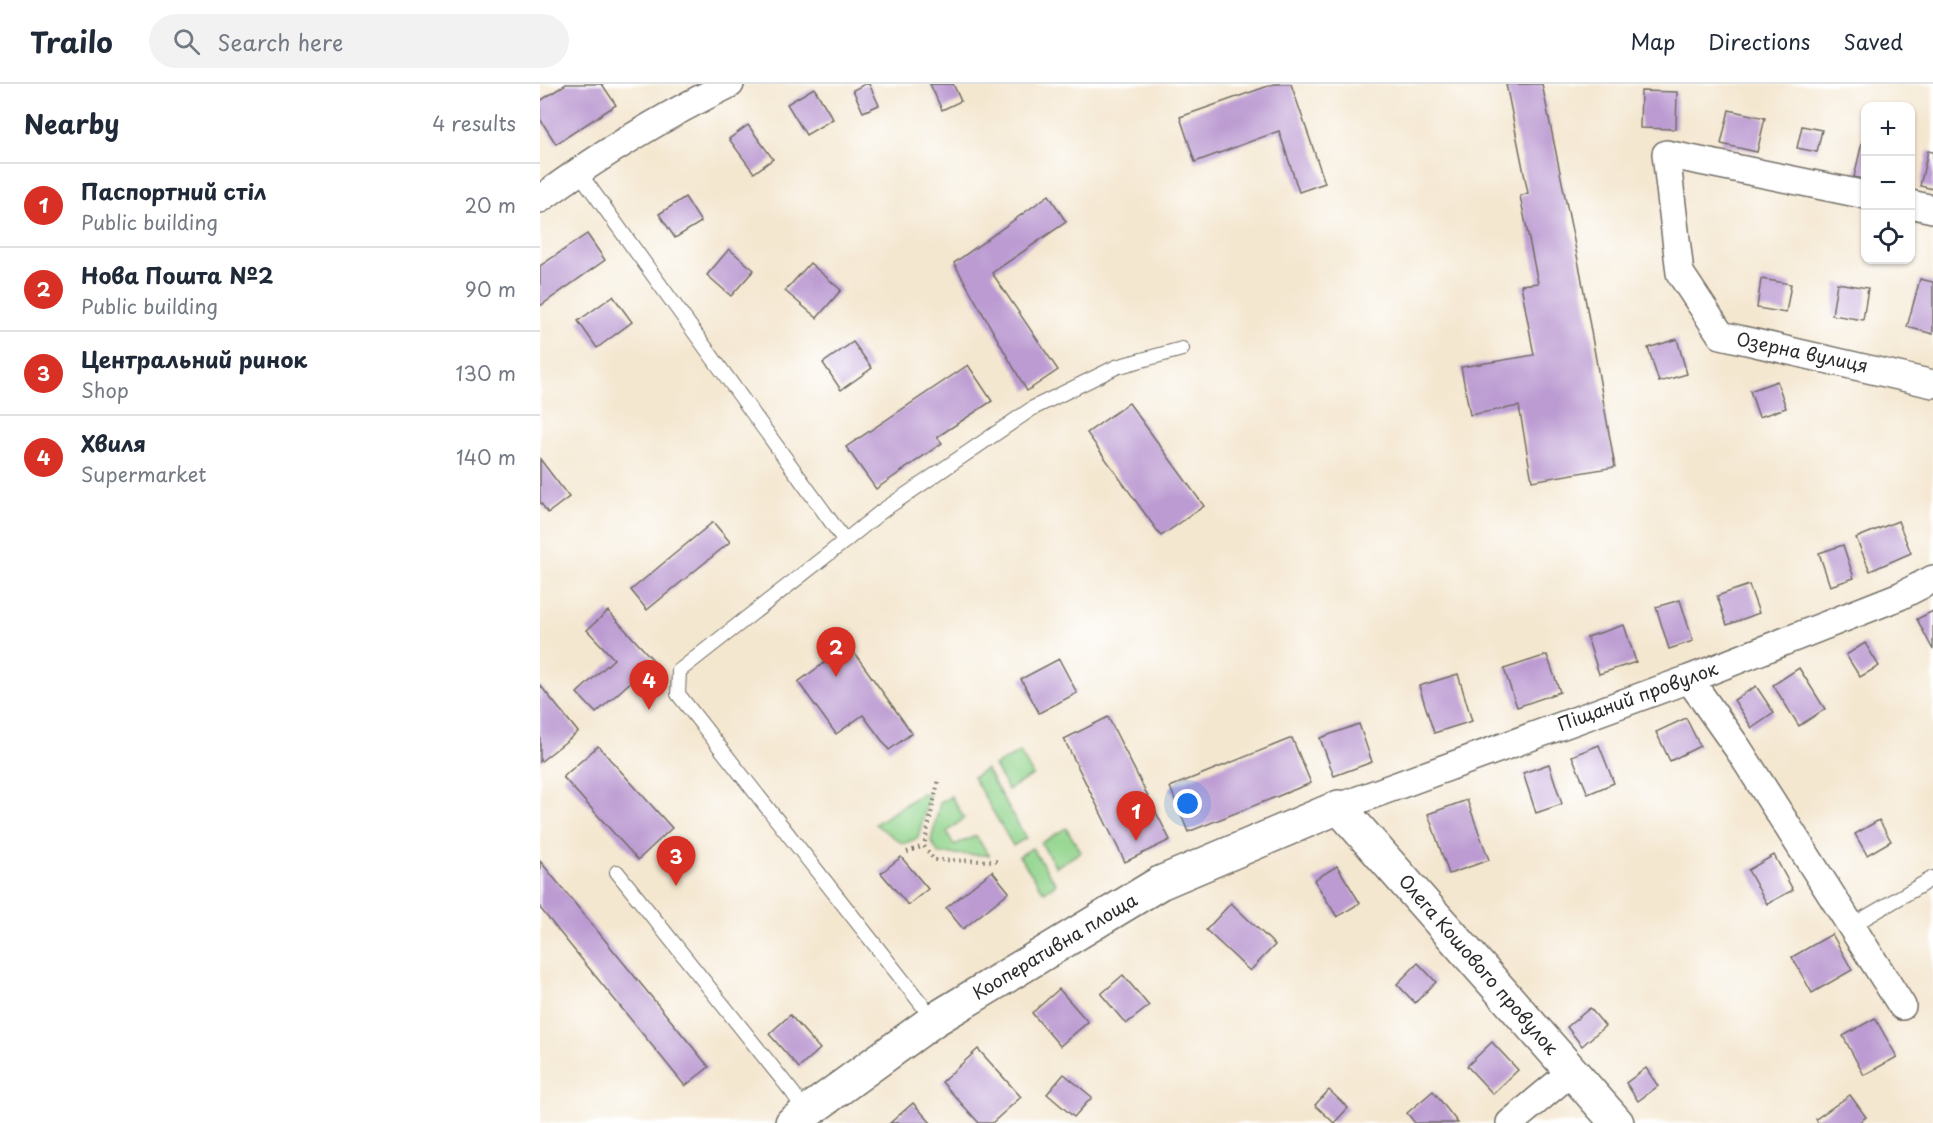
<!DOCTYPE html>
<html lang="en">
<head>
<meta charset="utf-8">
<style>
  :root { --surface:#fff; --page:#f2f2f3; --text:#1f2937; --muted:#747a83; --line:#e0e1e3; --accent:#d93025 }
  body { margin:0; font-family:"Playpen Sans",sans-serif; background:var(--page); color:var(--text) }
  .controls { position:absolute; right:18px; top:18px; display:grid; overflow:hidden; border-radius:12px; box-shadow:0 2px 4px #0004 }
  .controls button { width:54px; height:54px; display:grid; place-items:center; padding:0; border:0; border-bottom:2px solid var(--line); background:var(--surface); color:var(--text); font:30px sans-serif }
  .you { position:absolute; left:648px; top:720px; width:21px; height:21px; margin:-15px; border:4px solid #fff; border-radius:50%; background:#1a73e8; box-shadow:0 0 0 9px #1a73e833 }
  .badge { display:grid; place-items:center; width:39px; height:39px; border-radius:50%; background:var(--accent); color:#fff; font-size:20px; font-weight:700 }
  .pin { position:absolute; translate:-50% -50px; filter:drop-shadow(0 2px 3px #0008) }
  .pin::after { content:''; position:absolute; top:32px; width:21px; height:18px; background:inherit; clip-path:polygon(0 0,100% 0,50% 100%) }
  .list { margin:0; padding:0; list-style:none }
  h2 { display:flex; justify-content:space-between; align-items:center; height:78px; margin:0; padding:0 24px; font-size:26px }
  h2 small { font-size:20px; font-weight:400; color:var(--muted) }
  .list li { display:grid; grid-template-columns:39px 1fr auto; gap:18px; align-items:center; box-sizing:border-box; height:84px; padding:0 24px; border-top:2px solid var(--line) }
  .list b { display:block; font-size:22px; white-space:nowrap }
  .list p { margin:0; font-size:20px; white-space:nowrap; color:var(--muted) }
  .list em { font-size:20px; font-style:normal; color:var(--muted) }
  .icon { flex:none; width:33px; height:33px; fill:none; stroke:currentColor; stroke-width:2; stroke-linecap:round; stroke-linejoin:round }
  .map { position:relative; flex:none; width:1393px; height:1039px; overflow:hidden }
  header { display:flex; align-items:center; gap:36px; box-sizing:border-box; height:84px; padding:0 30px; background:var(--surface); border-bottom:2px solid var(--line) }
  header strong { font-size:28px }
  nav { display:flex; gap:33px; margin-inline-start:auto; font-size:21px }
  .search { width:420px; height:54px; background:var(--page); display:flex; align-items:center; gap:15px; box-sizing:border-box; padding:0 21px; border-radius:33px; color:var(--muted); font-size:22px }
  main { display:flex }
  aside { flex:1; background:var(--surface) }
  .map>svg:first-child { display:block }
</style>
</head>
<body>
<header>
<strong>Trailo</strong>
<div class="search"><svg class="icon" aria-label="search" viewBox="0 0 24 24"><circle cx="10" cy="10" r="6"/><path d="M15 15l6 6"/></svg>Search here</div>
<nav><a>Map</a><a>Directions</a><a>Saved</a></nav>
</header>
<main>
<aside>
<h2>Nearby<small>4 results</small></h2>
<ul class="list">
<li><span class="badge">1</span><div><b>Паспортний стіл</b><p>Public building</p></div><em>20 m</em></li>
<li><span class="badge">2</span><div><b>Нова Пошта №2</b><p>Public building</p></div><em>90 m</em></li>
<li><span class="badge">3</span><div><b>Центральний ринок</b><p>Shop</p></div><em>130 m</em></li>
<li><span class="badge">4</span><div><b>Хвиля</b><p>Supermarket</p></div><em>140 m</em></li>
</ul>
</aside>
<div class="map">
<svg width="1393" height="1039" viewBox="0 0 1393 1039">
  <rect width="100%" height="100%" fill="#fff"/>
  <filter id="ink" filterUnits="userSpaceOnUse"><feTurbulence type="fractalNoise" baseFrequency=".0167" numOctaves="2"/><feDisplacementMap in="SourceGraphic" scale="12" xChannelSelector="R" yChannelSelector="G"/><feConvolveMatrix kernelMatrix="1 2 1 2 8 2 1 2 1" color-interpolation-filters="sRGB"/></filter>
  <filter id="wash" filterUnits="userSpaceOnUse"><feTurbulence type="fractalNoise" baseFrequency=".008" numOctaves="4" result="noise"/><feDisplacementMap in="SourceGraphic" scale="24" xChannelSelector="R" yChannelSelector="G"/><feGaussianBlur stdDeviation="1.35" result="paint"/><feColorMatrix in="noise" values="0 0 0 0 0 0 0 0 0 0 0 0 0 0 0 0 0 1.4 0 .05"/><feComposite in="paint" operator="in"/></filter>
  <g filter="url(#wash)">
    <rect width="100%" height="100%" fill="#f4e7d0"/>
    <g fill="#92d48c" stroke="#5e805c" stroke-width="1.5">
      <path d="M 480,668 L 493,691 L 468,706 L 454,682 Z"/>
      <path d="M 446,685 L 486,754 L 473,762 L 433,693 Z"/>
      <path d="M 382,709 L 389,711 L 378,754 L 363,760 L 335,740 Z"/>
      <path d="M 411,712 L 424,734 L 407,748 L 414,761 L 436,752 L 449,771 L 399,770 L 391,757 L 400,719 Z"/>
      <path d="M 526,744 L 541,768 L 516,783 L 501,759 Z"/>
      <path d="M 492,764 L 516,800 L 504,808 L 479,772 Z"/>
    </g>
    <g id="blocks">
      <g fill="#bc9bd2">
        <path d="M 26,0 L 62,0 L 76,21 L 16,60 L 0,35 L 0,17 Z"/>
        <path d="M 325,0 L 329,0 L 339,21 L 323,28 L 313,6 Z"/>
        <path d="M 390,0 L 413,0 L 421,17 L 402,26 Z"/>
        <path d="M 734,0 L 751,0 L 785,99 L 759,108 L 739,47 L 655,78 L 640,33 Z"/>
        <path d="M 966,0 L 1002,0 L 1041,191 L 1075,383 L 992,397 L 979,322 L 930,331 L 921,283 L 994,271 L 981,201 L 998,199 L 980,112 L 988,109 Z"/>
        <path d="M 274,4 L 293,35 L 266,51 L 247,20 Z"/>
        <path d="M 1101,7 L 1137,8 L 1136,45 L 1100,44 Z"/>
        <path d="M 1189,26 L 1225,34 L 1217,68 L 1181,60 Z"/>
        <path d="M 208,41 L 233,75 L 214,89 L 189,55 Z"/>
        <path d="M 1262,42 L 1282,46 L 1277,68 L 1257,64 Z"/>
        <path d="M 1323,54 L 1326,54 L 1326,96 L 1314,93 Z"/>
        <path d="M 1388,67 L 1393,68 L 1393,105 L 1380,102 Z"/>
        <path d="M 509,111 L 526,138 L 452,189 L 518,286 L 487,307 L 414,179 Z"/>
        <path d="M 145,113 L 161,138 L 135,154 L 119,130 Z"/>
        <path d="M 47,150 L 65,176 L 0,222 L 0,182 Z"/>
        <path d="M 189,165 L 214,186 L 191,212 L 167,191 Z"/>
        <path d="M 270,179 L 301,206 L 277,234 L 245,207 Z"/>
        <path d="M 1221,195 L 1251,200 L 1246,229 L 1217,224 Z"/>
        <path d="M 1380,195 L 1393,198 L 1393,250 L 1367,243 Z"/>
        <path d="M 1297,199 L 1328,204 L 1323,236 L 1292,231 Z"/>
        <path d="M 73,212 L 92,238 L 57,264 L 38,237 Z"/>
        <path d="M 1137,255 L 1147,290 L 1119,298 L 1108,264 Z"/>
        <path d="M 313,258 L 332,284 L 301,306 L 283,279 Z"/>
        <path d="M 428,281 L 452,317 L 397,353 L 402,359 L 336,405 L 306,363 Z"/>
        <path d="M 1237,297 L 1246,324 L 1219,333 L 1210,307 Z"/>
        <path d="M 589,319 L 664,422 L 621,452 L 547,349 Z"/>
        <path d="M 0,375 L 29,413 L 8,429 L 0,418 Z"/>
        <path d="M 1358,437 L 1371,469 L 1330,487 L 1316,454 Z"/>
        <path d="M 173,438 L 190,458 L 107,526 L 91,506 Z"/>
        <path d="M 1303,461 L 1314,494 L 1290,502 L 1279,469 Z"/>
        <path d="M 1209,501 L 1219,529 L 1187,541 L 1177,512 Z"/>
        <path d="M 1140,516 L 1153,557 L 1129,565 L 1116,523 Z"/>
        <path d="M 68,527 L 114,577 L 56,629 L 37,609 L 74,575 L 47,546 Z"/>
        <path d="M 1393,527 L 1393,566 L 1377,535 Z"/>
        <path d="M 1084,541 L 1096,578 L 1059,590 L 1047,553 Z"/>
        <path d="M 300,549 L 372,649 L 349,666 L 323,631 L 296,650 L 258,598 L 295,571 L 286,559 Z"/>
        <path d="M 1325,559 L 1339,582 L 1320,593 L 1306,571 Z"/>
        <path d="M 1007,571 L 1020,608 L 977,623 L 964,585 Z"/>
        <path d="M 519,575 L 537,609 L 499,629 L 481,595 Z"/>
        <path d="M 1259,584 L 1285,625 L 1259,642 L 1233,601 Z"/>
        <path d="M 918,590 L 932,637 L 894,649 L 879,602 Z"/>
        <path d="M 0,601 L 38,648 L 0,678 Z"/>
        <path d="M 1216,602 L 1234,629 L 1212,644 L 1194,616 Z"/>
        <path d="M 568,633 L 630,756 L 585,778 L 524,655 Z"/>
        <path d="M 1146,634 L 1160,662 L 1130,677 L 1116,648 Z"/>
        <path d="M 819,640 L 832,678 L 794,692 L 780,654 Z"/>
        <path d="M 752,654 L 771,699 L 648,748 L 630,703 Z"/>
        <path d="M 1059,661 L 1074,699 L 1048,710 L 1032,672 Z"/>
        <path d="M 58,662 L 132,744 L 98,776 L 23,693 Z"/>
        <path d="M 1009,680 L 1022,720 L 996,729 L 983,689 Z"/>
        <path d="M 927,716 L 949,776 L 909,790 L 888,730 Z"/>
        <path d="M 1339,736 L 1351,757 L 1327,771 L 1315,750 Z"/>
        <path d="M 1234,771 L 1253,806 L 1227,820 L 1208,786 Z"/>
        <path d="M 361,773 L 388,805 L 368,821 L 341,789 Z"/>
        <path d="M 0,777 L 169,983 L 145,1002 L 0,824 Z"/>
        <path d="M 797,782 L 820,819 L 797,833 L 774,796 Z"/>
        <path d="M 452,787 L 469,808 L 423,845 L 406,824 Z"/>
        <path d="M 691,819 L 735,861 L 710,887 L 666,846 Z"/>
        <path d="M 1292,850 L 1312,886 L 1272,909 L 1252,873 Z"/>
        <path d="M 878,879 L 896,898 L 875,919 L 857,900 Z"/>
        <path d="M 583,891 L 609,922 L 586,940 L 561,910 Z"/>
        <path d="M 519,905 L 548,938 L 520,962 L 492,929 Z"/>
        <path d="M 1050,924 L 1065,942 L 1042,962 L 1027,943 Z"/>
        <path d="M 250,931 L 280,965 L 259,984 L 229,950 Z"/>
        <path d="M 1335,934 L 1357,973 L 1324,991 L 1303,952 Z"/>
        <path d="M 952,958 L 978,986 L 953,1010 L 927,982 Z"/>
        <path d="M 438,965 L 481,1013 L 452,1039 L 439,1039 L 402,998 Z"/>
        <path d="M 1106,984 L 1118,1002 L 1098,1017 L 1086,999 Z"/>
        <path d="M 524,990 L 552,1013 L 534,1033 L 507,1010 Z"/>
        <path d="M 789,1006 L 808,1024 L 794,1039 L 775,1021 Z"/>
        <path d="M 893,1007 L 918,1039 L 875,1039 L 867,1029 Z"/>
        <path d="M 1310,1011 L 1326,1033 L 1318,1039 L 1278,1039 L 1276,1035 Z"/>
        <path d="M 373,1019 L 391,1039 L 350,1039 Z"/>
      </g>
    </g>
  </g>
  <g filter="url(#ink)">
    <use href="#blocks" fill-opacity="0" stroke="#716d65" stroke-width="1.5"/>
    <g fill="none" stroke-linecap="round" stroke-linejoin="round">
      <defs>
        <g id="service">
          <path d="M 38,87 L 305,457 L 139,587 L 138,610 L 394,936"/>
          <path d="M 305,457 L 342,427 L 493,324 L 576,283 L 642,265"/>
          <path d="M 77,788 L 253,1009 L 266,1029"/>
          <path d="M 1311,842 L 1393,794"/>
        </g>
        <g id="minor">
          <path d="M 1326,111 L 1126,70 L 1140,189 L 1181,251 L 1393,300"/>
          <path d="M 0,115 C 60,71 123,32 190,0"/>
          <path d="M 1370,120 L 1393,125"/>
          <path d="M 1149,595 L 1199,666 L 1362,922"/>
          <path d="M 799,723 L 1149,595 L 1360,512 L 1393,495"/>
          <path d="M 970,1039 L 1031,988"/>
        </g>
        <path id="tertiary" d="M 252,1039 L 394,936 L 620,799 L 799,723 L 1077,1039"/>
      </defs>
      <use href="#service" stroke="#716d65" stroke-width="16"/>
      <use href="#minor" stroke="#716d65" stroke-width="30"/>
      <use href="#tertiary" stroke="#716d65" stroke-width="36"/>
      <g stroke="#716d65" stroke-width="4" stroke-dasharray="1.5 4.5" stroke-linecap="butt">
        <path d="M 398,698 L 384,762 L 394,776 L 460,777"/>
        <path d="M 367,768 L 384,762"/>
      </g>
      <use href="#service" stroke="#fff" stroke-width="14"/>
      <use href="#minor" stroke="#fff" stroke-width="27"/>
      <use href="#tertiary" stroke="#fff" stroke-width="33"/>
    </g>
  </g>
  <g text-anchor="middle" stroke-width="6" stroke-linejoin="round" paint-order="stroke">
    <g font-size="18" fill="#2b2b2b" stroke="#fff">
      <text transform="translate(1262 269) rotate(12)" y="6">Озерна вулиця</text>
      <text transform="translate(1098 613) rotate(-20)" y="6">Піщаний провулок</text>
      <text transform="translate(515 863) rotate(-31)" y="6">Кооперативна площа</text>
      <text transform="translate(938 881) rotate(49)" y="6">Олега Кошового провулок</text>
    </g>
  </g>
</svg>
<div class="controls">
<button>+</button>
<button>−</button>
<button><svg class="icon" aria-label="locate" viewBox="0 0 24 24"><circle cx="12" cy="12" r="6"/><path d="M12 2v4M12 18v4M2 12h4M18 12h4"/></svg></button>
</div>
<div class="you"></div>
<div class="pin badge" style="left:596px;top:757px">1</div>
<div class="pin badge" style="left:296px;top:593px">2</div>
<div class="pin badge" style="left:136px;top:802px">3</div>
<div class="pin badge" style="left:109px;top:626px">4</div>
</div>
</main>
</body>
</html>
